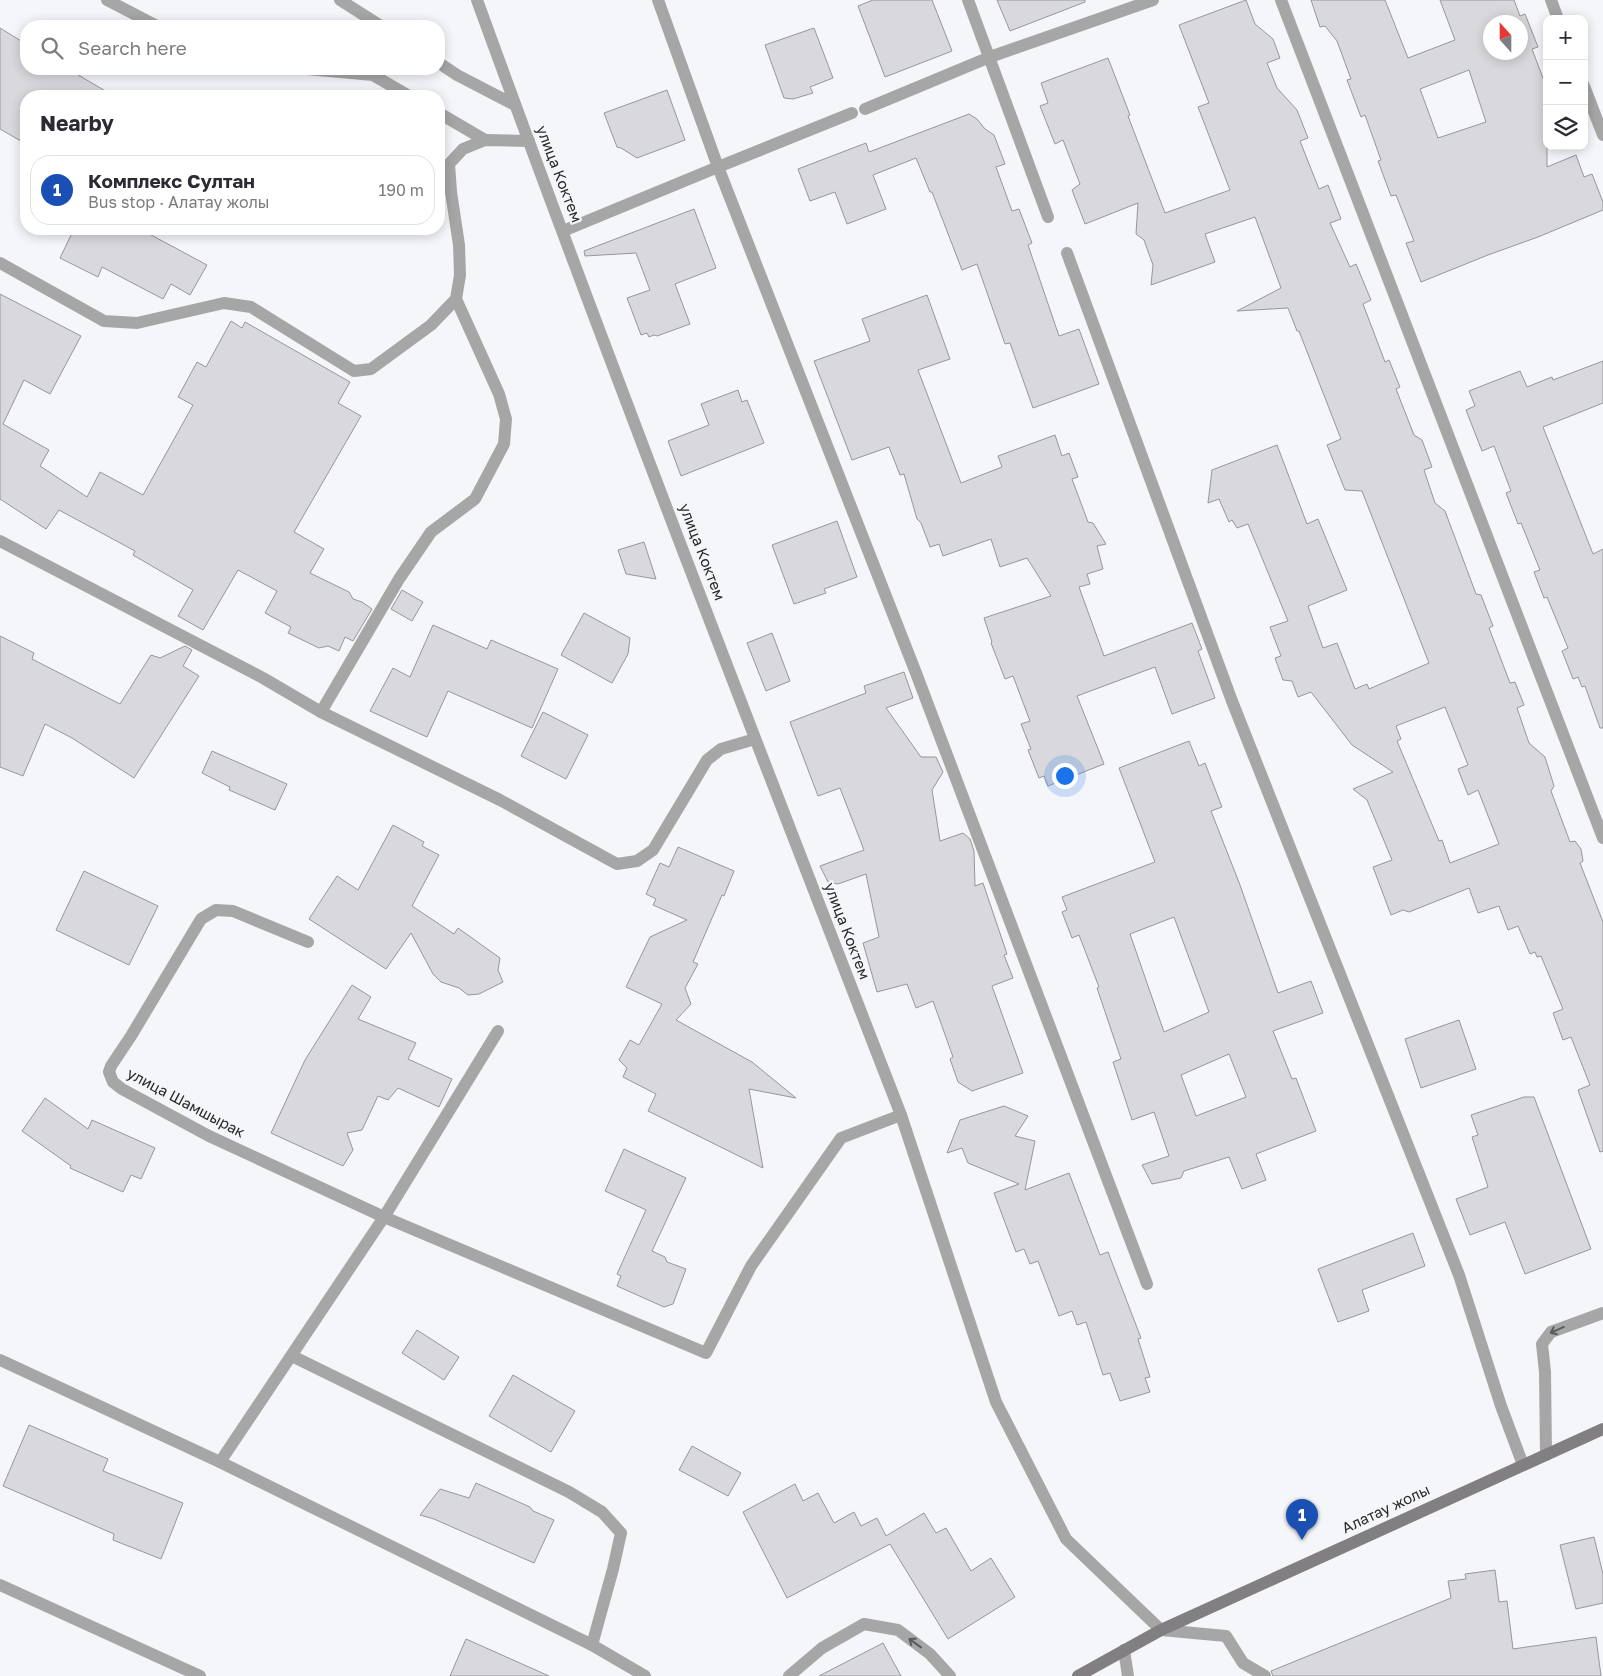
<!DOCTYPE html>
<html lang="en">
<head>
<meta charset="utf-8">
<style>
  :root { --surface:#fff; --page:#f7f7f7; --text:#2b2b33; --muted:#7c7c81; --line:#e1e1e2; --accent:#111827 }
  body { margin:0; font-family:"Golos Text",sans-serif; background:var(--page); color:var(--text) }
  .controls { position:absolute; right:15px; top:15px; display:grid; overflow:hidden; border-radius:10px; box-shadow:0 2px 12px #0003 }
  .controls button { width:45px; height:45px; display:grid; place-items:center; padding:0; border:0; border-bottom:1px solid var(--line); background:var(--surface); color:var(--text); font:25px sans-serif }
  .compass { position:absolute; left:1483px; top:15px; width:45px; height:45px; border-radius:50%; background:var(--surface); box-shadow:0 2px 12px #0003; rotate:339deg }
  .you { position:absolute; left:1064px; top:775px; width:18px; height:18px; margin:-12px; border:4px solid #fff; border-radius:50%; background:#1a73e8; box-shadow:0 0 0 8px #1a73e833 }
  .badge { display:grid; place-items:center; width:32px; height:32px; border-radius:50%; background:var(--accent); color:#fff; font-size:16px; font-weight:700 }
  .pin { position:absolute; translate:-50% -41px; filter:drop-shadow(0 1px 2px #0008) }
  .pin::after { content:''; position:absolute; top:26px; width:18px; height:15px; background:inherit; clip-path:polygon(0 0,100% 0,50% 100%) }
  .list { margin:0; padding:0; list-style:none }
  h2 { display:flex; justify-content:space-between; align-items:center; height:65px; margin:0; padding:0 20px; font-size:21px }
  h2 small { font-size:16px; font-weight:400; color:var(--muted) }
  .list li { display:grid; grid-template-columns:32px 1fr auto; gap:15px; align-items:center; box-sizing:border-box; height:70px; margin:0 10px 10px; padding:0 10px; border:1px solid var(--line); border-radius:20px }
  .list b { display:block; font-size:19px; white-space:nowrap }
  .list p { margin:0; font-size:16px; white-space:nowrap; color:var(--muted) }
  .list em { font-size:16px; font-style:normal; color:var(--muted) }
  .icon { flex:none; width:28px; height:28px; fill:none; stroke:currentColor; stroke-width:2; stroke-linecap:round; stroke-linejoin:round }
  .map { position:relative; flex:none; width:1603px; height:1676px; overflow:hidden }
  .search { position:absolute; background:var(--surface); box-shadow:0 2px 12px #0003; left:20px; top:20px; width:425px; height:55px; display:flex; align-items:center; gap:12px; box-sizing:border-box; padding:0 18px; border-radius:20px; color:var(--muted); font-size:19px }
  .panel { position:absolute; background:var(--surface); box-shadow:0 2px 12px #0003; left:20px; top:90px; width:425px; height:145px; border-radius:20px }
  .map>svg:first-child { display:block }
</style>
</head>
<body>
<div class="map">
<svg width="1603" height="1676" viewBox="0 0 1603 1676">
  <rect width="100%" height="100%" fill="#f5f6fa"/>
  <g fill="#d9d9dd" stroke="#97979b" fill-rule="evenodd">
    <path d="M 873,0 L 932,0 L 952,51 L 885,77 L 858,6 Z"/>
    <path d="M 997,0 L 1085,0 L 1085,2 L 1010,31 Z"/>
    <path d="M 1246,0 L 1255,24 L 1273,39 L 1280,58 L 1267,63 L 1277,88 L 1297,110 L 1308,138 L 1300,141 L 1319,189 L 1328,185 L 1341,219 L 1330,223 L 1350,267 L 1356,264 L 1371,300 L 1363,304 L 1385,362 L 1389,360 L 1400,387 L 1396,389 L 1414,435 L 1422,440 L 1432,467 L 1424,470 L 1435,503 L 1445,511 L 1476,594 L 1481,595 L 1493,626 L 1489,628 L 1510,683 L 1515,682 L 1524,705 L 1517,708 L 1529,743 L 1545,757 L 1554,786 L 1551,791 L 1570,842 L 1575,841 L 1581,849 L 1583,861 L 1580,863 L 1603,922 L 1603,1151 L 1600,1152 L 1578,1090 L 1590,1085 L 1571,1037 L 1563,1040 L 1553,1013 L 1563,1009 L 1541,956 L 1537,957 L 1535,952 L 1530,954 L 1518,926 L 1508,930 L 1499,906 L 1478,913 L 1469,888 L 1409,912 L 1403,910 L 1391,915 L 1373,867 L 1392,860 L 1367,800 L 1353,789 L 1393,772 L 1352,745 L 1311,692 L 1298,697 L 1292,681 L 1283,680 L 1275,658 L 1281,656 L 1270,627 L 1288,621 L 1248,524 L 1237,528 L 1232,520 L 1229,522 L 1219,499 L 1208,503 L 1212,470 L 1277,445 L 1307,524 L 1318,519 L 1347,590 L 1308,606 L 1323,648 L 1337,643 L 1355,689 L 1367,684 L 1369,689 L 1429,663 L 1362,491 L 1345,490 L 1327,445 L 1341,439 L 1299,331 L 1297,331 L 1288,308 L 1237,311 L 1281,288 L 1255,217 L 1205,234 L 1215,262 L 1151,285 L 1153,265 L 1144,240 L 1136,234 L 1138,203 L 1085,224 L 1072,190 L 1080,184 L 1063,140 L 1055,144 L 1040,106 L 1048,103 L 1041,83 L 1108,58 L 1130,115 L 1128,116 L 1165,213 L 1230,190 L 1198,107 L 1209,103 L 1179,25 ZM 1445,707 L 1468,765 L 1458,769 L 1468,795 L 1478,790 L 1499,844 L 1450,863 L 1442,840 L 1439,841 L 1397,741 L 1401,739 L 1396,726 Z"/>
    <path d="M 1311,0 L 1385,0 L 1408,58 L 1455,40 L 1440,0 L 1514,0 L 1520,16 L 1525,14 L 1538,47 L 1532,49 L 1544,81 L 1547,85 L 1547,167 L 1576,155 L 1584,177 L 1592,174 L 1603,202 L 1603,210 L 1538,237 L 1488,255 L 1421,282 L 1406,243 L 1414,241 L 1396,195 L 1391,196 L 1378,161 L 1381,160 L 1365,115 L 1361,117 L 1347,80 L 1351,79 L 1337,41 L 1325,26 L 1320,27 ZM 1490,22 L 1520,22 L 1520,52 L 1490,52 ZM 1469,70 L 1486,122 L 1438,138 L 1420,89 Z"/>
    <path d="M 0,28 L 26,44 L 26,69 L 68,69 L 114,96 L 26,96 L 26,144 L 0,129 Z"/>
    <path d="M 814,28 L 833,78 L 810,87 L 813,93 L 793,99 L 784,98 L 765,45 Z"/>
    <path d="M 667,90 L 685,140 L 637,158 L 621,148 L 617,147 L 604,113 Z"/>
    <path d="M 969,114 L 977,119 L 985,129 L 994,135 L 1005,164 L 996,167 L 1012,211 L 1019,209 L 1032,243 L 1028,245 L 1059,336 L 1079,329 L 1099,384 L 1033,408 L 1010,343 L 1005,344 L 977,264 L 962,270 L 932,192 L 930,192 L 916,158 L 873,175 L 886,209 L 847,224 L 835,192 L 810,201 L 798,169 L 866,143 L 869,152 Z"/>
    <path d="M 694,209 L 716,268 L 675,284 L 690,324 L 657,336 L 654,335 L 649,337 L 647,333 L 641,335 L 627,298 L 650,290 L 636,253 L 585,256 L 584,251 Z"/>
    <path d="M 74,229 L 140,229 L 207,265 L 190,295 L 171,284 L 163,299 L 102,267 L 98,277 L 60,258 Z"/>
    <path d="M 0,294 L 81,336 L 50,394 L 24,380 L 3,424 L 49,450 L 40,466 L 87,497 L 100,472 L 143,495 L 193,405 L 178,397 L 197,362 L 206,367 L 231,321 L 242,328 L 245,322 L 350,382 L 338,403 L 361,416 L 294,532 L 324,549 L 310,573 L 349,592 L 353,599 L 362,602 L 372,609 L 353,641 L 345,637 L 339,651 L 328,646 L 319,648 L 288,633 L 291,627 L 265,613 L 277,591 L 238,570 L 203,630 L 178,616 L 193,590 L 133,555 L 135,551 L 59,510 L 46,529 L 0,499 Z"/>
    <path d="M 927,295 L 950,359 L 918,370 L 961,483 L 1002,467 L 998,456 L 1055,435 L 1062,456 L 1069,453 L 1078,477 L 1072,479 L 1088,522 L 1093,523 L 1106,544 L 1097,546 L 1103,569 L 1087,574 L 1090,584 L 1079,587 L 1104,656 L 1192,623 L 1202,649 L 1198,651 L 1215,698 L 1172,714 L 1155,667 L 1077,696 L 1104,764 L 1048,786 L 1044,776 L 1039,778 L 1028,750 L 1031,749 L 1021,724 L 1030,721 L 1013,676 L 1005,679 L 991,643 L 992,642 L 984,618 L 1051,596 L 1027,558 L 1000,567 L 991,539 L 943,556 L 939,544 L 930,547 L 921,523 L 917,519 L 904,474 L 900,475 L 889,447 L 852,460 L 814,361 L 870,341 L 862,319 Z"/>
    <path d="M 1603,361 L 1603,403 L 1543,427 L 1593,554 L 1603,549 L 1603,728 L 1600,728 L 1585,686 L 1582,687 L 1578,677 L 1573,679 L 1562,651 L 1568,648 L 1547,597 L 1544,598 L 1534,572 L 1540,570 L 1521,523 L 1518,524 L 1506,493 L 1511,491 L 1494,446 L 1482,451 L 1466,410 L 1475,406 L 1469,391 L 1520,371 L 1527,387 L 1552,377 L 1553,380 Z"/>
    <path d="M 738,390 L 742,402 L 747,400 L 764,443 L 681,476 L 668,441 L 709,425 L 701,404 Z"/>
    <path d="M 837,521 L 857,577 L 824,589 L 826,593 L 794,604 L 772,545 Z"/>
    <path d="M 644,542 L 656,579 L 626,574 L 618,550 Z"/>
    <path d="M 402,590 L 423,602 L 412,621 L 391,609 Z"/>
    <path d="M 584,613 L 630,638 L 628,654 L 612,683 L 561,655 Z"/>
    <path d="M 433,625 L 487,649 L 491,640 L 558,669 L 532,728 L 448,691 L 427,737 L 370,711 L 393,668 L 410,677 Z"/>
    <path d="M 772,633 L 790,681 L 766,691 L 747,643 Z"/>
    <path d="M 0,636 L 34,653 L 32,659 L 120,704 L 151,655 L 160,658 L 185,646 L 192,650 L 183,666 L 199,676 L 134,778 L 72,738 L 45,724 L 23,776 L 0,767 Z"/>
    <path d="M 904,672 L 913,698 L 886,708 L 921,757 L 936,757 L 943,772 L 932,790 L 940,841 L 963,833 L 970,839 L 974,851 L 975,886 L 983,883 L 1007,954 L 1004,955 L 1013,978 L 992,986 L 1023,1073 L 972,1091 L 958,1082 L 950,1059 L 953,1057 L 933,1001 L 916,1008 L 907,984 L 877,992 L 863,943 L 879,937 L 866,874 L 838,884 L 828,882 L 820,866 L 864,850 L 840,788 L 818,796 L 790,722 L 866,693 L 864,686 Z"/>
    <path d="M 543,712 L 588,735 L 566,779 L 521,756 Z"/>
    <path d="M 1189,741 L 1199,766 L 1205,763 L 1222,807 L 1211,811 L 1240,885 L 1278,993 L 1311,981 L 1323,1013 L 1273,1031 L 1292,1079 L 1296,1078 L 1316,1131 L 1256,1154 L 1266,1180 L 1242,1189 L 1229,1157 L 1184,1171 L 1181,1178 L 1152,1184 L 1142,1165 L 1169,1156 L 1154,1112 L 1132,1120 L 1113,1062 L 1121,1059 L 1097,988 L 1099,987 L 1079,935 L 1072,938 L 1062,912 L 1067,910 L 1062,897 L 1155,862 L 1119,768 ZM 1174,917 L 1209,1012 L 1164,1032 L 1130,934 ZM 1229,1054 L 1246,1097 L 1196,1116 L 1181,1075 Z"/>
    <path d="M 212,751 L 287,784 L 275,810 L 229,790 L 230,787 L 202,773 Z"/>
    <path d="M 393,825 L 424,842 L 422,846 L 439,855 L 412,906 L 454,934 L 458,928 L 500,958 L 498,970 L 503,982 L 479,994 L 468,995 L 459,988 L 441,982 L 433,974 L 411,933 L 386,969 L 309,919 L 337,876 L 358,890 Z"/>
    <path d="M 678,847 L 734,871 L 724,896 L 722,895 L 693,962 L 698,964 L 685,988 L 691,1004 L 676,1020 L 752,1062 L 796,1098 L 749,1089 L 763,1168 L 648,1111 L 656,1094 L 623,1077 L 627,1068 L 619,1060 L 630,1040 L 639,1045 L 662,1004 L 626,987 L 650,937 L 687,920 L 653,905 L 656,899 L 646,894 L 660,863 L 669,867 Z"/>
    <path d="M 84,871 L 158,906 L 129,965 L 56,930 Z"/>
    <path d="M 352,985 L 371,997 L 358,1019 L 416,1043 L 408,1059 L 452,1079 L 439,1107 L 398,1088 L 388,1100 L 378,1096 L 362,1130 L 347,1133 L 353,1150 L 343,1166 L 271,1133 L 305,1060 Z"/>
    <path d="M 1459,1020 L 1476,1069 L 1421,1088 L 1405,1039 Z"/>
    <path d="M 1524,1097 L 1534,1097 L 1591,1249 L 1525,1274 L 1505,1222 L 1470,1235 L 1456,1199 L 1488,1187 L 1472,1137 L 1478,1135 L 1471,1115 Z"/>
    <path d="M 45,1098 L 88,1129 L 92,1120 L 155,1148 L 141,1179 L 131,1175 L 123,1192 L 70,1168 L 71,1166 L 22,1131 Z"/>
    <path d="M 1004,1106 L 1028,1116 L 1015,1136 L 1035,1141 L 1025,1190 L 1069,1173 L 1100,1255 L 1108,1252 L 1141,1338 L 1138,1339 L 1150,1377 L 1145,1378 L 1150,1392 L 1120,1401 L 1110,1373 L 1103,1375 L 1086,1322 L 1077,1325 L 1072,1311 L 1059,1316 L 1038,1261 L 1030,1264 L 1024,1249 L 1016,1252 L 994,1193 L 1019,1184 L 968,1163 L 962,1148 L 947,1153 L 960,1120 Z"/>
    <path d="M 624,1149 L 686,1178 L 652,1251 L 665,1257 L 667,1262 L 686,1269 L 673,1304 L 664,1307 L 617,1286 L 621,1276 L 617,1274 L 646,1210 L 605,1191 Z"/>
    <path d="M 1413,1233 L 1425,1266 L 1362,1290 L 1369,1311 L 1338,1322 L 1318,1269 Z"/>
    <path d="M 417,1330 L 459,1357 L 444,1380 L 402,1353 Z"/>
    <path d="M 513,1375 L 575,1411 L 551,1452 L 489,1416 Z"/>
    <path d="M 29,1425 L 108,1459 L 103,1471 L 183,1503 L 161,1559 L 113,1540 L 114,1534 L 3,1486 Z"/>
    <path d="M 692,1446 L 741,1473 L 728,1496 L 679,1470 Z"/>
    <path d="M 476,1483 L 530,1507 L 533,1511 L 554,1520 L 534,1563 L 434,1519 L 420,1515 L 440,1489 L 469,1498 Z"/>
    <path d="M 795,1484 L 803,1501 L 818,1493 L 834,1523 L 854,1512 L 861,1526 L 877,1518 L 886,1536 L 924,1513 L 936,1533 L 946,1528 L 971,1571 L 991,1558 L 1015,1597 L 948,1639 L 890,1544 L 787,1598 L 743,1512 Z"/>
    <path d="M 1594,1537 L 1603,1574 L 1603,1603 L 1576,1609 L 1560,1545 Z"/>
    <path d="M 1495,1570 L 1499,1602 L 1507,1601 L 1513,1649 L 1596,1637 L 1601,1676 L 1273,1676 L 1271,1671 L 1451,1598 L 1448,1581 L 1466,1579 L 1465,1574 Z"/>
    <path d="M 466,1639 L 549,1676 L 450,1676 Z"/>
    <path d="M 883,1643 L 901,1676 L 819,1676 Z"/>
  </g>
  <g fill="none" stroke-linecap="round" stroke-linejoin="round">
    <g stroke="#a7a6a7" stroke-width="12">
      <path d="M 107,0 L 157,26"/>
      <path d="M 307,69 L 373,75 L 409,96"/>
      <path d="M 439,113 L 485,140"/>
      <path d="M 321,712 L 399,579 L 431,532 L 475,499 L 504,444 L 506,419 L 499,394 L 456,299"/>
      <path d="M 1546,1455 L 1545,1372 L 1542,1344 L 1551,1332 L 1603,1313"/>
      <path d="M 789,1676 L 822,1648 L 864,1624 L 898,1630 L 930,1654 L 950,1676"/>
    </g>
    <g stroke="#a7a6a7" stroke-width="12">
      <path d="M 340,0 L 381,26"/>
      <path d="M 477,0 C 613,374 757,744 901,1115"/>
      <path d="M 968,0 L 1048,217"/>
      <path d="M 1281,0 L 1603,838"/>
      <path d="M 1551,0 L 1558,19"/>
      <path d="M 439,63 L 457,75 L 515,105"/>
      <path d="M 1584,86 L 1603,135"/>
      <path d="M 865,109 L 990,57 L 1153,0"/>
      <path d="M 852,113 L 718,167 L 916,673 L 1147,1284"/>
      <path d="M 563,231 L 718,167 L 658,0"/>
      <path d="M 1067,253 L 1232,701 L 1459,1275 L 1501,1406 L 1523,1465"/>
      <path d="M 0,263 L 104,321 L 137,323 L 224,303 L 251,307 L 354,371 L 371,369 L 431,325 L 456,299 L 460,275 L 459,245 L 451,192 L 449,164 L 463,149 L 485,140 L 529,141"/>
      <path d="M 0,541 L 263,678 L 321,712 L 500,800 L 617,864 L 637,861 L 653,850 L 707,760 L 721,749 L 755,739"/>
      <path d="M 308,942 L 233,911 L 216,910 L 201,919 L 131,1036 L 111,1066 L 109,1072 L 113,1082 L 122,1089 L 209,1136 L 384,1217 L 706,1353 L 751,1266 L 841,1138 L 901,1115 L 996,1402 L 1066,1539 L 1161,1630 L 1226,1636 L 1243,1663 L 1265,1676"/>
      <path d="M 498,1031 L 384,1217 L 220,1462 L 592,1645 L 645,1676"/>
      <path d="M 292,1356 L 569,1492 L 602,1512 L 621,1533 L 613,1569 L 592,1645"/>
      <path d="M 0,1360 L 220,1462"/>
      <path d="M 0,1585 L 200,1676"/>
      <path d="M 1124,1650 L 1128,1676"/>
    </g>
    <path stroke="#817f81" stroke-width="12" d="M 1078,1676 L 1161,1630 L 1603,1429"/>
  </g>
  <defs><path id="oneway-shaft" d="M-6 0H5M1.5-3L5.5 0L1.5 3" fill="none" stroke-width="1.6" stroke-linecap="round" stroke-linejoin="round" transform="scale(1.25)"/></defs>
  <g stroke="#5b5b5d">
    <use href="#oneway-shaft" transform="translate(1557 1330) rotate(156)"/>
    <use href="#oneway-shaft" transform="translate(915 1643) rotate(-144)"/>
  </g>
  <g text-anchor="middle" stroke-width="4.5" stroke-linejoin="round" paint-order="stroke">
    <g font-size="15" fill="#29292b" stroke="#f5f6fa">
      <text transform="translate(559 174) rotate(69)" y="5">улица Коктем</text>
      <text transform="translate(702 552) rotate(69)" y="5">улица Коктем</text>
      <text transform="translate(847 931) rotate(69)" y="5">улица Коктем</text>
      <text transform="translate(186 1103) rotate(28)" y="5">улица Шамшырак</text>
      <text transform="translate(1386 1509) rotate(-25)" y="5">Алатау жолы</text>
    </g>
  </g>
</svg>
<div class="controls">
<button>+</button>
<button>−</button>
<button><svg class="icon" aria-label="layers" viewBox="0 0 24 24"><path d="M12 4l9 5-9 5-9-5zM3 14l9 5 9-5"/></svg></button>
</div>
<svg class="compass" viewBox="-18 -18 36 36"><path d="M0-13l5 13h-10z" fill="#e53935"/><path d="M0 13l5-13h-10z" fill="#7c7c81"/></svg>
<div class="you"></div>
<div class="pin badge" style="left:1302px;top:1540px;background:#1a4fb4">1</div>
<div class="search"><svg class="icon" aria-label="search" viewBox="0 0 24 24"><circle cx="10" cy="10" r="6"/><path d="M15 15l6 6"/></svg>Search here</div>
<section class="panel">
<h2>Nearby<small></small></h2>
<ul class="list">
<li><span class="badge" style="background:#1a4fb4">1</span><div><b>Комплекс Султан</b><p>Bus stop · Алатау жолы</p></div><em>190 m</em></li>
</ul>
</section>
</div>
</body>
</html>
